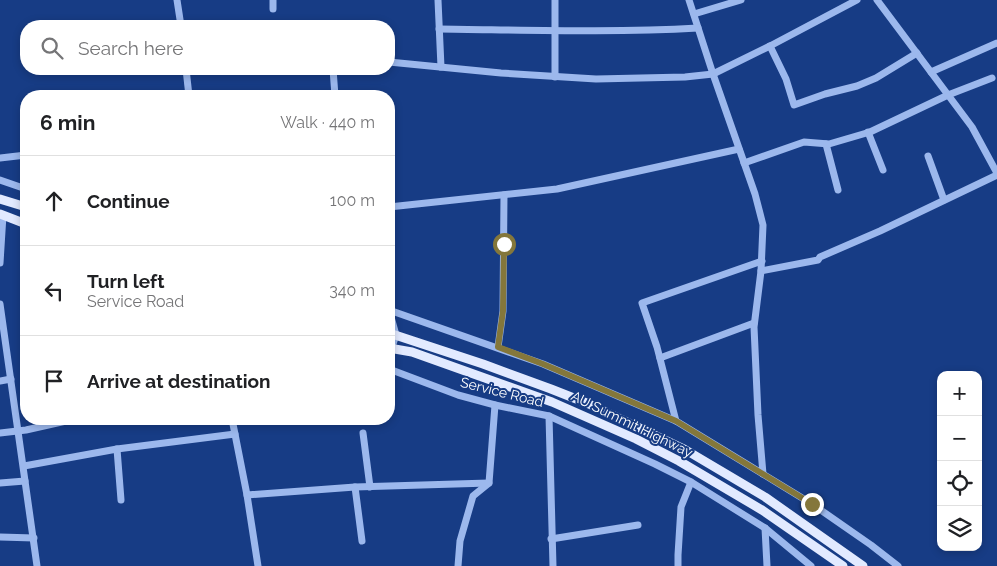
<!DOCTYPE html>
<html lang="en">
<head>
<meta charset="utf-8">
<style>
  :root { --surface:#fff; --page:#f6f6f6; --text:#202124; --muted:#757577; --line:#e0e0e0 }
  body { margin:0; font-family:Raleway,sans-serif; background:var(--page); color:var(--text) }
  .controls { position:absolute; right:15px; bottom:15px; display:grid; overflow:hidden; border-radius:10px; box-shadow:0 2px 8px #0003 }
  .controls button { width:45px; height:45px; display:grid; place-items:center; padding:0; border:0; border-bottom:1px solid var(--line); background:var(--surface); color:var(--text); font:25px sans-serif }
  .stop { position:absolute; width:15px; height:15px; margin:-11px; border:4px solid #84773b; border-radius:50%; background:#fff }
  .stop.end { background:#84773b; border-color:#fff; box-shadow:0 1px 5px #0008 }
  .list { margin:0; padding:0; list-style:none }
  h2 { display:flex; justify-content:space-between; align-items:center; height:65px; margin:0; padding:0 20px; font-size:21px }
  h2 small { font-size:16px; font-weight:400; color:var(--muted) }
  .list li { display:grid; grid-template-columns:32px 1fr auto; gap:15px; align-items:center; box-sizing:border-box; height:90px; padding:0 20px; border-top:1px solid var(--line) }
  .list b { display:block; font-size:19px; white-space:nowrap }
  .list p { margin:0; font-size:16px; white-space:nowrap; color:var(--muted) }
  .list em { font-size:16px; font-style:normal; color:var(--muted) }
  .icon { flex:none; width:28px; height:28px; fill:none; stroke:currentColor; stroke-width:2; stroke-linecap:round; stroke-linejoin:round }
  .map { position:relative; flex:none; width:997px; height:566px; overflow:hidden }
  .search { position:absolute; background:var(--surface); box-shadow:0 2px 8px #0003; left:20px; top:20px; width:375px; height:55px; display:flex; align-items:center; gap:12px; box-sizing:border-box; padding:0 18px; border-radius:20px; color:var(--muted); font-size:19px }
  .panel { position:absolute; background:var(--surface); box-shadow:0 2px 8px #0003; left:20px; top:90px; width:375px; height:335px; border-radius:20px }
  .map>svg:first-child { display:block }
</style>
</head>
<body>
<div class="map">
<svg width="997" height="566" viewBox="0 0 997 566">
  <rect width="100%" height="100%" fill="#173c85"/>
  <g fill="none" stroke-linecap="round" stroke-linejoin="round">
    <g stroke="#9cb8ed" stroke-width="7">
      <path d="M 177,0 L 181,26"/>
      <path d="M 438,0 L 441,67"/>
      <path d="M 555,0 L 555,77"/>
      <path d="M 689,0 L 713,74 L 755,194 L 763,225 L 761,271 L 754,327 L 758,415 L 763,474"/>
      <path d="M 877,0 L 972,127 L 997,173"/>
      <path d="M 273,9 L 273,0"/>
      <path d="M 694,14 L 741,0"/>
      <path d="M 439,29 C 526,30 612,33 698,28"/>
      <path d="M 770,46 L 786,79 L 794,105 L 825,94 L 857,86 L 876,78 L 917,53"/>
      <path d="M 389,62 L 501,73 L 596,79 L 685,77 L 713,74 L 770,46 L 857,0"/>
      <path d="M 186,69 L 189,96"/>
      <path d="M 333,69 L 335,96"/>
      <path d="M 931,72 L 997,43"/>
      <path d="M 868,132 L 883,170"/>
      <path d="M 826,144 L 838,190"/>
      <path d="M 928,156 L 944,200"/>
      <path d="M 0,158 L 26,155"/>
      <path d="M 744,163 L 804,142 L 829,144 L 870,132 L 948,95 L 992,78"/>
      <path d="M 0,180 L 26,189"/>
      <path d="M 389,207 L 557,189 L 739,149"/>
      <path d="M 0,263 L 3,215"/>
      <path d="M 761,271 L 818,260 L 820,257 L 880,231 L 997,175"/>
      <path d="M 0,304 L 37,566"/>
      <path d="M 389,310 L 543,364 L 676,421 L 812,504 L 871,545 L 898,566"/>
      <path d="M 498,347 L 503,311 L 504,195"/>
      <path d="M 389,356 L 396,335 L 389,310"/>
      <path d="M 660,358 L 754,323"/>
      <path d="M 389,369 L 458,395 L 495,405 L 549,416 L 655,464 L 691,482 L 765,528 L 811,566"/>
      <path d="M 0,381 L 11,379"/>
      <path d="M 549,416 L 553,566"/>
      <path d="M 232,419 L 247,495 L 258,566"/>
      <path d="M 676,421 L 657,347 L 642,303 L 762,261"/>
      <path d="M 0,433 L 26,430 L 66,421"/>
      <path d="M 363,433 L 370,487"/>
      <path d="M 117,449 L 121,500"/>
      <path d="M 24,466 L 117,449 L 235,434"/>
      <path d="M 0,483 L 25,481"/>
      <path d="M 355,487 L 362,541"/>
      <path d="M 247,495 L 355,487 L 489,483"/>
      <path d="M 765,528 L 767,566"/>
      <path d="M 0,537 L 34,538"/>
      <path d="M 551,539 L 638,525"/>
      <path d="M 458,566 L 460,541 L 473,496 L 489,483 L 495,405"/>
      <path d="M 678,566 L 678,555 L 681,507 L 691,482"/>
    </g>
    <g stroke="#e2eaff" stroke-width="9">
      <path d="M 0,199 L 26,207"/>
      <path d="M 0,214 L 26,224"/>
      <path d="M 389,333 L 483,364 L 551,389 L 589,404 L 684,449 L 765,497 L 863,566"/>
      <path d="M 389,348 L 412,352 L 552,402 L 636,439 L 679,461 L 762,510 L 843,566"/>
    </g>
  </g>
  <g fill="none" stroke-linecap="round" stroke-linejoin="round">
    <path stroke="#84773b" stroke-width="6" d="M 504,244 L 503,311 L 498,347 L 543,364 L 676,421 L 812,504"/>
  </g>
  <g text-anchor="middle" stroke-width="4" stroke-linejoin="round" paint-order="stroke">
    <g font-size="14" fill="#fff" stroke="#173c85">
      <text transform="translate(502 392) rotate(14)" y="5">Service Road</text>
      <text transform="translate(632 424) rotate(26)" y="5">AU Summit Highway</text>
    </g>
  </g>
</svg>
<div class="controls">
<button>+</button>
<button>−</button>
<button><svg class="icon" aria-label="locate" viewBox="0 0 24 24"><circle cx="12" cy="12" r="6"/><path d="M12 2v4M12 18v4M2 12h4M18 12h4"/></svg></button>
<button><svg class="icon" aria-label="layers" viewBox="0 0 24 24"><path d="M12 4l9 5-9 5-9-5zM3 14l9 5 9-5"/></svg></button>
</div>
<div class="stop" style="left:504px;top:244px"></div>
<div class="stop end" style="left:812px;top:504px"></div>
<div class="search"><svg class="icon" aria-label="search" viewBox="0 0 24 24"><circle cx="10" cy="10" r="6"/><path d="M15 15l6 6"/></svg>Search here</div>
<section class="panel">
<h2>6 min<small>Walk · 440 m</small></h2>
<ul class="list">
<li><svg class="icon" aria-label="ahead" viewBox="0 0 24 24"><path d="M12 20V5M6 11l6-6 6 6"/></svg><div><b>Continue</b></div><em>100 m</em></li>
<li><svg class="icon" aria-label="left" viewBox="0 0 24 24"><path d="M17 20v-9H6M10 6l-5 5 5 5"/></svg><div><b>Turn left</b><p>Service Road</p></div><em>340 m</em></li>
<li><svg class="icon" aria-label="arrive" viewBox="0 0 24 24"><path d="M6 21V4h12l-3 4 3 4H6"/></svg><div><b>Arrive at destination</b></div></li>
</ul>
</section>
</div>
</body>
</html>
